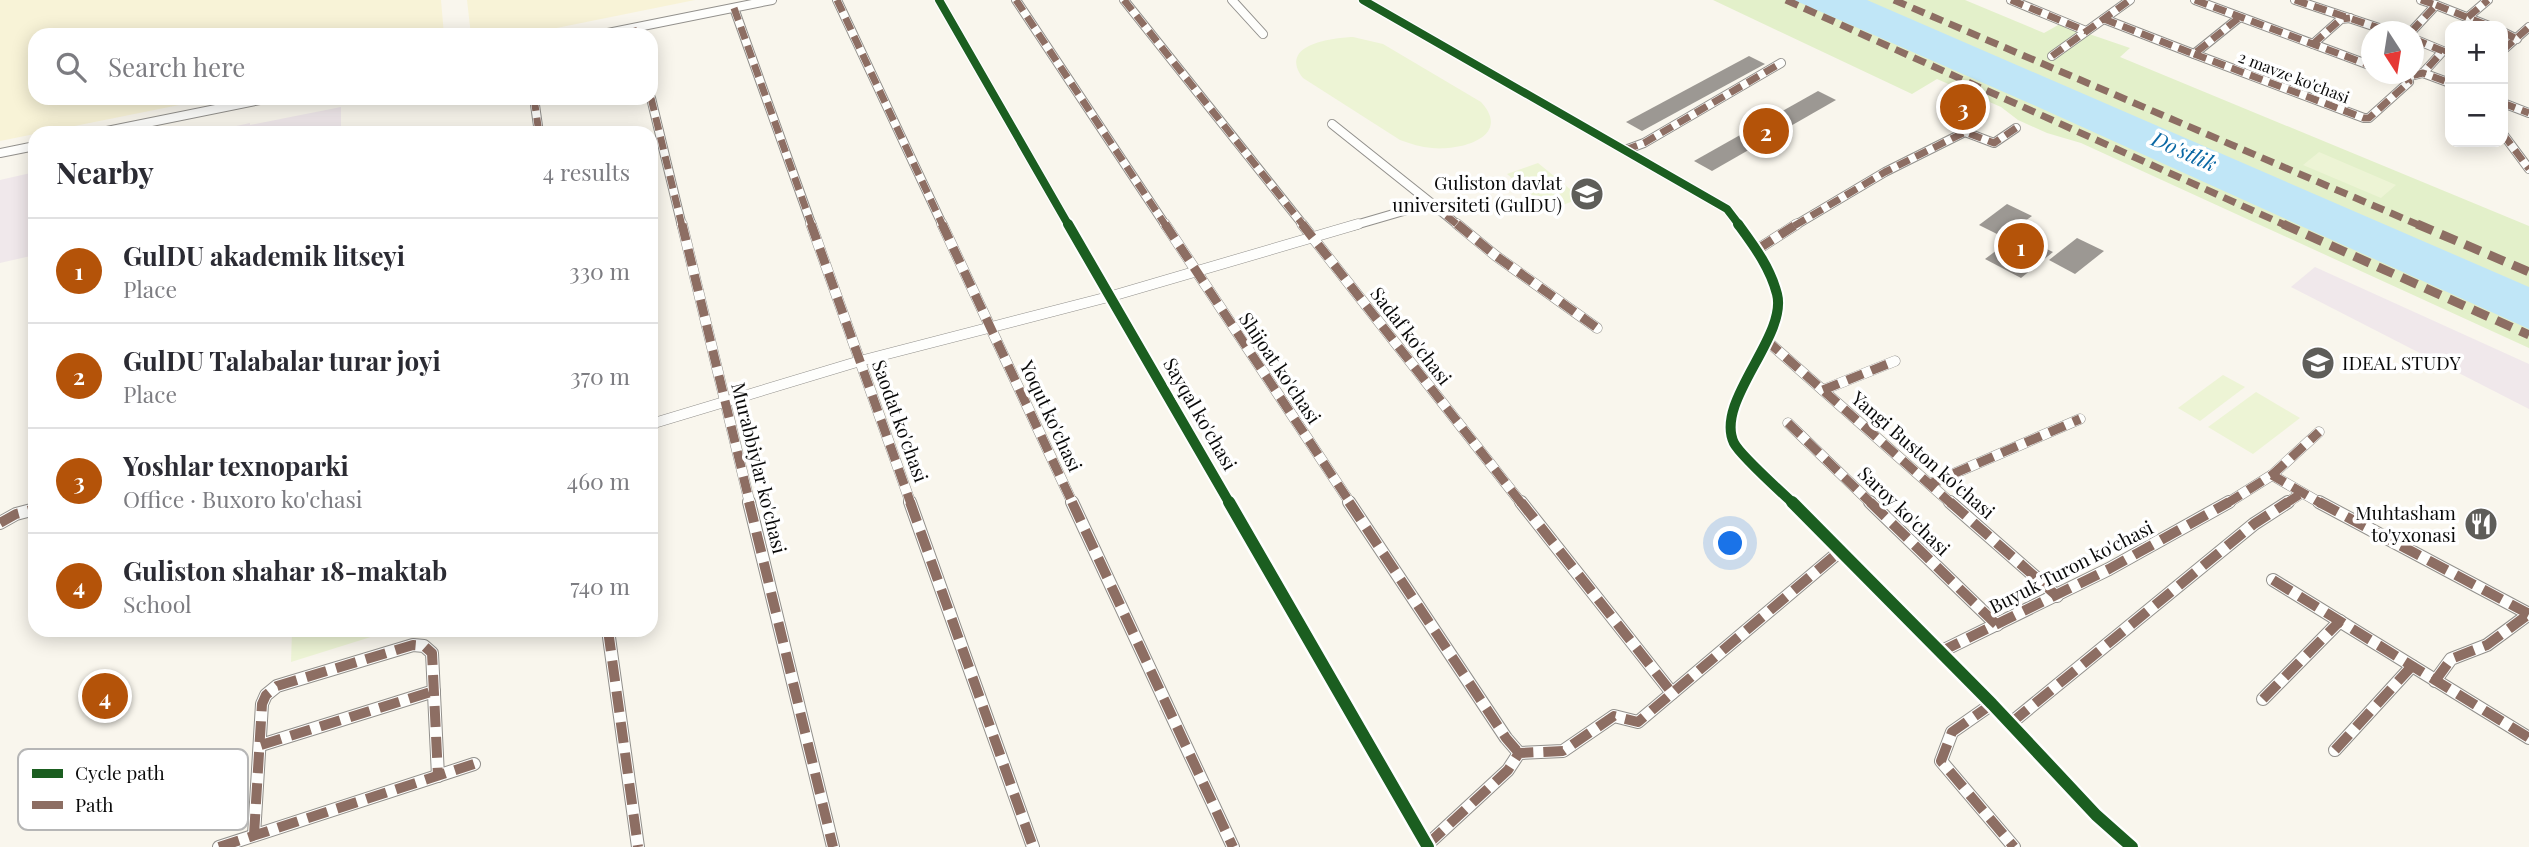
<!DOCTYPE html>
<html lang="en">
<head>
<meta charset="utf-8">
<style>
  :root { --surface:#fff; --page:#f2f2f3; --text:#2b2b33; --muted:#7c7c81; --line:#e1e1e2; --accent:#b45309 }
  body { margin:0; font-family:"Playfair Display",serif; background:var(--page); color:var(--text) }
  .controls { position:absolute; right:21px; top:21px; display:grid; overflow:hidden; border-radius:14px; box-shadow:0 4px 18px #0003 }
  .controls button { width:63px; height:63px; display:grid; place-items:center; padding:0; border:0; border-bottom:2px solid var(--line); background:var(--surface); color:var(--text); font:35px sans-serif }
  .compass { position:absolute; left:2361px; top:21px; width:63px; height:63px; border-radius:50%; background:var(--surface); box-shadow:0 4px 18px #0003; rotate:168deg }
  .you { position:absolute; left:1731px; top:544px; width:24px; height:24px; margin:-18px; border:5px solid #fff; border-radius:50%; background:#1a73e8; box-shadow:0 0 0 10px #1a73e833 }
  .badge { display:grid; place-items:center; width:46px; height:46px; border-radius:50%; background:var(--accent); color:#fff; font-size:23px; font-weight:700 }
  .pin { position:absolute; translate:-50% -50%; border:4px solid #fff; box-shadow:0 2px 7px #0006 }
  .list { margin:0; padding:0; list-style:none }
  h2 { display:flex; justify-content:space-between; align-items:center; height:91px; margin:0; padding:0 28px; font-size:30px }
  h2 small { font-size:23px; font-weight:400; color:var(--muted) }
  .list li { display:grid; grid-template-columns:46px 1fr auto; gap:21px; align-items:center; box-sizing:border-box; height:105px; padding:0 28px; border-top:2px solid var(--line) }
  .list b { display:block; font-size:26px; white-space:nowrap }
  .list p { margin:0; font-size:23px; white-space:nowrap; color:var(--muted) }
  .list em { font-size:23px; font-style:normal; color:var(--muted) }
  .icon { flex:none; width:38px; height:38px; fill:none; stroke:currentColor; stroke-width:2; stroke-linecap:round; stroke-linejoin:round }
  .map { position:relative; flex:none; width:2529px; height:847px; overflow:hidden }
  .search { position:absolute; background:var(--surface); box-shadow:0 4px 18px #0003; left:28px; top:28px; width:630px; height:77px; display:flex; align-items:center; gap:18px; box-sizing:border-box; padding:0 24px; border-radius:21px; color:var(--muted); font-size:26px }
  .panel { position:absolute; background:var(--surface); box-shadow:0 4px 18px #0003; left:28px; top:126px; width:630px; height:511px; border-radius:21px }
  .map>svg:first-child { display:block }
</style>
</head>
<body>
<div class="map">
<svg width="2529" height="847" viewBox="0 0 2529 847">
  <rect width="100%" height="100%" fill="#f9f6ed"/>
  <g fill="#f0e8eb">
    <path d="M 341,107 L 341,133 L 204,133 L 250,123 L 250,125 Z"/>
    <path d="M 35,172 L 35,255 L 0,263 L 0,180 Z"/>
    <path d="M 2315,267 L 2529,364 L 2529,409 L 2291,287 Z"/>
  </g>
  <g fill="#f8f3d7">
    <path d="M 0,0 L 441,0 L 444,35 L 35,35 L 35,98 L 214,98 L 0,141 Z"/>
    <path d="M 467,0 L 695,0 L 522,35 L 471,35 Z"/>
  </g>
  <path fill="#e3f0ca" d="M 1713,0 L 1965,0 L 2044,33 L 2060,24 L 2130,48 L 2120,57 L 2529,226 L 2529,348 L 2081,143 L 2047,133 L 2018,120 L 2001,107 L 1937,79 L 1912,94 Z"/>
  <g fill="#edf4d5">
    <path d="M 1353,37 L 1383,44 L 1481,102 C 1513,137 1460,151 1432,148 C 1421,147 1411,144 1400,140 L 1303,78 C 1278,45 1330,38 1353,37 Z"/>
    <path d="M 2319,152 L 2396,185 L 2381,198 L 2303,165 Z"/>
    <path d="M 1538,163 L 1581,198 L 1550,210 L 1507,174 Z"/>
    <path d="M 2223,375 L 2245,387 L 2200,421 L 2178,408 Z"/>
    <path d="M 2256,392 L 2300,418 L 2253,454 L 2208,427 Z"/>
    <path d="M 292,630 L 393,630 L 291,662 Z"/>
  </g>
  <path fill="#c0e6f7" d="M 1794,0 L 1867,0 L 2529,287 L 2529,329 L 2038,107 Z"/>
  <g fill="#9c9893">
    <path d="M 1749,56 L 1765,64 L 1642,131 L 1626,122 Z"/>
    <path d="M 1818,91 L 1836,100 L 1712,171 L 1694,161 Z"/>
    <path d="M 2007,204 L 2032,216 L 2003,237 L 1979,225 Z"/>
    <path d="M 2017,235 L 2053,252 L 2021,278 L 1985,259 Z"/>
    <path d="M 2077,238 L 2104,251 L 2075,274 L 2049,260 Z"/>
  </g>
  <g fill="none" stroke-linecap="round" stroke-linejoin="round">
    <defs>
      <g id="minor-far2">
        <path d="M 837,0 L 943,226"/>
        <path d="M 939,0 L 1069,226"/>
        <path d="M 1016,0 L 1166,226"/>
        <path d="M 1124,0 L 1304,226"/>
        <path d="M 1232,0 L 1263,34"/>
        <path d="M 1363,0 L 1727,209 L 1740,226"/>
        <path d="M 2011,0 L 2086,31"/>
        <path d="M 2195,0 L 2372,66"/>
        <path d="M 2295,0 L 2391,32"/>
        <path d="M 2436,5 L 2489,26"/>
        <path d="M 734,8 L 812,226"/>
        <path d="M 2468,17 L 2488,0"/>
        <path d="M 2104,19 L 2194,54 L 2240,17"/>
        <path d="M 2411,32 L 2436,5 L 2421,0"/>
        <path d="M 2503,32 L 2517,39"/>
        <path d="M 598,35 L 772,0"/>
        <path d="M 2414,39 L 2443,51 L 2423,73"/>
        <path d="M 2313,44 L 2341,19 L 2350,18"/>
        <path d="M 2503,50 L 2529,27"/>
        <path d="M 2194,54 L 2364,118 L 2369,118 L 2409,82 L 2406,77"/>
        <path d="M 2052,56 L 2130,0"/>
        <path d="M 2394,74 L 2406,77 L 2423,73 L 2450,83"/>
        <path d="M 534,98 L 539,133"/>
        <path d="M 651,98 L 682,226"/>
        <path d="M 2503,103 L 2529,113"/>
        <path d="M 1332,124 L 1431,203 L 1352,226"/>
        <path d="M 97,133 L 270,98"/>
        <path d="M 2503,134 L 2529,169"/>
        <path d="M 1625,150 L 1644,143 L 1781,63"/>
        <path d="M 0,153 L 35,146"/>
        <path d="M 1431,203 L 1459,226"/>
        <path d="M 1794,226 L 1885,172 L 1965,132 L 1994,143 L 2016,128"/>
      </g>
      <g id="minor-far1">
        <path d="M 682,224 L 750,504"/>
        <path d="M 811,224 L 911,504"/>
        <path d="M 942,224 L 1073,504"/>
        <path d="M 1068,224 L 1230,504"/>
        <path d="M 1165,224 L 1351,504"/>
        <path d="M 1302,224 L 1522,504"/>
        <path d="M 1457,224 L 1496,256 L 1597,328"/>
        <path d="M 1738,224 C 1754,246 1770,267 1777,294 C 1788,336 1714,402 1734,443 C 1740,455 1781,492 1794,504"/>
        <path d="M 1758,249 L 1797,224"/>
        <path d="M 1766,340 L 1952,504"/>
        <path d="M 1823,390 L 1895,361"/>
        <path d="M 1788,423 L 1872,504"/>
        <path d="M 651,424 L 860,361 L 1112,296 L 1358,224"/>
        <path d="M 2272,475 L 2319,432"/>
        <path d="M 1930,484 L 2080,419"/>
        <path d="M 2226,504 L 2272,475 L 2322,504"/>
        <path d="M 2285,504 L 2302,493"/>
      </g>
      <g id="minor">
        <path d="M 749,502 L 833,847"/>
        <path d="M 910,502 L 1033,847"/>
        <path d="M 1072,502 L 1233,847"/>
        <path d="M 1229,502 L 1428,847"/>
        <path d="M 1349,502 L 1506,738 L 1519,753"/>
        <path d="M 1521,502 L 1672,693"/>
        <path d="M 1792,502 L 1992,704 L 2096,815 L 2132,847"/>
        <path d="M 1870,502 L 1997,625"/>
        <path d="M 1950,502 L 2057,596"/>
        <path d="M 2319,502 L 2529,614"/>
        <path d="M 0,523 L 16,514 L 35,509"/>
        <path d="M 2273,580 L 2529,738"/>
        <path d="M 608,630 L 638,847"/>
        <path d="M 1940,652 L 2109,569 L 2229,502"/>
        <path d="M 2435,681 L 2451,659 L 2487,645 L 2529,614"/>
        <path d="M 2263,699 L 2340,621"/>
        <path d="M 1992,704 L 1952,732 L 1941,761 L 2014,847"/>
        <path d="M 2011,723 L 2254,524 L 2288,502"/>
        <path d="M 261,745 L 434,691"/>
        <path d="M 2335,750 L 2412,666"/>
        <path d="M 254,835 L 262,704 L 266,695 L 277,686 L 413,645 L 424,646 L 432,653 L 438,776"/>
        <path d="M 1427,845 L 1508,770 L 1519,753 L 1563,751 L 1614,716 L 1638,722 L 1839,552"/>
        <path d="M 219,847 L 474,764"/>
      </g>
    </defs>
    <use href="#minor-far2" stroke="#92908c" stroke-width="10"/>
    <use href="#minor-far1" stroke="#92908c" stroke-width="11"/>
    <use href="#minor" stroke="#92908c" stroke-width="14"/>
    <use href="#minor-far2" stroke="#fefefc" stroke-width="8"/>
    <use href="#minor-far1" stroke="#fefefc" stroke-width="10"/>
    <use href="#minor" stroke="#fefefc" stroke-width="12"/>
    <g stroke="#8d6e63" stroke-width="7" stroke-dasharray="13 7" stroke-linecap="butt">
      <path d="M 837,0 L 943,226"/>
      <path d="M 1016,0 L 1166,226"/>
      <path d="M 1124,0 L 1304,226"/>
      <path d="M 1786,0 L 2287,226"/>
      <path d="M 1894,0 L 2421,226"/>
      <path d="M 2011,0 L 2086,31"/>
      <path d="M 2195,0 L 2372,66"/>
      <path d="M 2295,0 L 2391,32"/>
      <path d="M 2436,5 L 2489,26"/>
      <path d="M 734,8 L 812,226"/>
      <path d="M 2468,17 L 2488,0"/>
      <path d="M 2104,19 L 2194,54 L 2240,17"/>
      <path d="M 633,28 L 635,35"/>
      <path d="M 2411,32 L 2436,5 L 2421,0"/>
      <path d="M 2503,32 L 2517,39"/>
      <path d="M 2414,39 L 2443,51 L 2423,73"/>
      <path d="M 2313,44 L 2341,19 L 2350,18"/>
      <path d="M 2503,50 L 2529,27"/>
      <path d="M 2194,54 L 2364,118 L 2369,118 L 2409,82 L 2406,77"/>
      <path d="M 2052,56 L 2130,0"/>
      <path d="M 2394,74 L 2406,77 L 2423,73 L 2450,83"/>
      <path d="M 534,98 L 539,133"/>
      <path d="M 651,98 L 682,226"/>
      <path d="M 2503,103 L 2529,113"/>
      <path d="M 2503,134 L 2529,169"/>
      <path d="M 1625,150 L 1644,143 L 1781,63"/>
      <path d="M 1431,203 L 1459,226"/>
      <path d="M 1794,226 L 1885,172 L 1965,132 L 1994,143 L 2016,128"/>
    </g>
    <g stroke="#8d6e63" stroke-width="9" stroke-dasharray="17 9" stroke-linecap="butt">
      <path d="M 682,224 L 750,504"/>
      <path d="M 811,224 L 911,504"/>
      <path d="M 942,224 L 1073,504"/>
      <path d="M 1165,224 L 1351,504"/>
      <path d="M 1302,224 L 1522,504"/>
      <path d="M 1457,224 L 1496,256 L 1597,328"/>
      <path d="M 2283,224 L 2529,335"/>
      <path d="M 2417,224 L 2529,272"/>
      <path d="M 1758,249 L 1797,224"/>
      <path d="M 1766,340 L 1952,504"/>
      <path d="M 1823,390 L 1895,361"/>
      <path d="M 1788,423 L 1872,504"/>
      <path d="M 2272,475 L 2319,432"/>
      <path d="M 1930,484 L 2080,419"/>
      <path d="M 2226,504 L 2272,475 L 2322,504"/>
      <path d="M 2285,504 L 2302,493"/>
    </g>
    <g stroke="#8d6e63" stroke-width="10" stroke-dasharray="21 10" stroke-linecap="butt">
      <path d="M 749,502 L 833,847"/>
      <path d="M 910,502 L 1033,847"/>
      <path d="M 1072,502 L 1233,847"/>
      <path d="M 1349,502 L 1506,738 L 1519,753"/>
      <path d="M 1521,502 L 1672,693"/>
      <path d="M 1870,502 L 1997,625"/>
      <path d="M 1950,502 L 2057,596"/>
      <path d="M 2319,502 L 2529,614"/>
      <path d="M 0,523 L 16,514 L 35,509"/>
      <path d="M 2273,580 L 2529,738"/>
      <path d="M 608,630 L 638,847"/>
      <path d="M 1940,652 L 2109,569 L 2229,502"/>
      <path d="M 2435,681 L 2451,659 L 2487,645 L 2529,614"/>
      <path d="M 2263,699 L 2340,621"/>
      <path d="M 1992,704 L 1952,732 L 1941,761 L 2014,847"/>
      <path d="M 2011,723 L 2254,524 L 2288,502"/>
      <path d="M 261,745 L 434,691"/>
      <path d="M 2335,750 L 2412,666"/>
      <path d="M 254,835 L 262,704 L 266,695 L 277,686 L 413,645 L 424,646 L 432,653 L 438,776"/>
      <path d="M 1427,845 L 1508,770 L 1519,753 L 1563,751 L 1614,716 L 1638,722 L 1839,552"/>
      <path d="M 219,847 L 474,764"/>
    </g>
    <defs>
      <g id="cycleway-far2">
        <path d="M 939,0 L 1069,226"/>
        <path d="M 1363,0 L 1727,209 L 1740,226"/>
      </g>
      <g id="cycleway-far1">
        <path d="M 1068,224 L 1230,504"/>
        <path d="M 1738,224 C 1754,246 1770,267 1777,294 C 1788,336 1714,402 1734,443 C 1740,455 1781,492 1794,504"/>
      </g>
      <g id="cycleway">
        <path d="M 1229,502 L 1428,847"/>
        <path d="M 1792,502 L 1992,704 L 2096,815 L 2132,847"/>
      </g>
    </defs>
    <use href="#cycleway-far2" stroke="#fff" stroke-width="11"/>
    <use href="#cycleway-far1" stroke="#fff" stroke-width="14"/>
    <use href="#cycleway" stroke="#fff" stroke-width="17"/>
    <use href="#cycleway-far2" stroke="#1b5e20" stroke-width="8"/>
    <use href="#cycleway-far1" stroke="#1b5e20" stroke-width="10"/>
    <use href="#cycleway" stroke="#1b5e20" stroke-width="12"/>
  </g>
  <defs>
    <symbol id="university-disc" viewBox="-11 -11 22 22"><circle r="9.5" fill="#5e5d59" stroke="#fff"/><path d="M0-5L7-2L0 1L-7-2ZM-4 1L0 2.5L4 1V4Q0 6-4 4Z" fill="#fff"/></symbol>
    <symbol id="school-disc" viewBox="-11 -11 22 22"><circle r="9.5" fill="#5e5d59" stroke="#fff"/><path d="M0-5L7-2L0 1L-7-2ZM-4 1L0 2.5L4 1V4Q0 6-4 4Z" fill="#fff"/></symbol>
    <symbol id="restaurant-disc" viewBox="-11 -11 22 22"><circle r="9.5" fill="#5e5d59" stroke="#fff"/><path d="M-5-6h1v4h1v-4h1v4h1v-4h1v5L-1.5 .5V6h-2V.5L-5-1ZM5-6V6H3V1.5H1.5Q1.5-4 5-6Z" fill="#fff"/></symbol>
  </defs>
  <g fill-rule="evenodd">
    <use href="#university-disc" x="1568" y="175" width="38" height="38"/>
    <use href="#school-disc" x="2299" y="344" width="38" height="38"/>
    <use href="#restaurant-disc" x="2462" y="505" width="38" height="38"/>
  </g>
  <g text-anchor="middle" stroke-width="7" stroke-linejoin="round" paint-order="stroke">
    <g font-size="16" fill="#0a0a0a" stroke="#fff">
      <text transform="translate(2294 77) rotate(21)" y="6">2 mavze ko'chasi</text>
    </g>
    <g font-size="19" fill="#0a0a0a" stroke="#fff" text-anchor="end">
      <text x="1562" y="190">Guliston davlat<tspan x="1562" dy="22">universiteti (GulDU)</tspan></text>
      <text x="2342" y="370" text-anchor="start">IDEAL STUDY</text>
      <text x="2456" y="520">Muhtasham<tspan x="2456" dy="22">to'yxonasi</tspan></text>
    </g>
    <g font-size="19" fill="#0a0a0a" stroke="#fff">
      <text transform="translate(1411 336) rotate(52)" y="7">Sadaf ko'chasi</text>
      <text transform="translate(1280 368) rotate(56)" y="7">Shijoat ko'chasi</text>
      <text transform="translate(1200 414) rotate(60)" y="7">Sayqal ko'chasi</text>
      <text transform="translate(1051 416) rotate(65)" y="7">Yoqut ko'chasi</text>
      <text transform="translate(900 421) rotate(70)" y="7">Saodat ko'chasi</text>
      <text transform="translate(1923 455) rotate(41)" y="7">Yangi Buston ko'chasi</text>
      <text transform="translate(759 468) rotate(76)" y="7">Murabbiylar ko'chasi</text>
      <text transform="translate(1904 511) rotate(44)" y="7">Saroy ko'chasi</text>
      <text transform="translate(2071 567) rotate(-27)" y="7">Buyuk Turon ko'chasi</text>
    </g>
    <g font-size="21" font-style="italic" fill="#0b68a4" stroke="#fff">
      <text transform="translate(2184 152) rotate(24)" y="7">Do'stlik</text>
    </g>
  </g>
  <rect x="18" y="749" width="230" height="81" rx="10" fill="#fff" stroke="#b6b6b6" stroke-width="2"/>
  <rect x="32" y="769" width="31" height="9" fill="#1b5e20"/>
  <rect x="32" y="801" width="31" height="8" fill="#8d6e63"/>
  <g font-size="19" fill="#0a0a0a">
    <text x="75" y="780">Cycle path</text>
    <text x="75" y="812">Path</text>
  </g>
</svg>
<div class="controls">
<button>+</button>
<button>−</button>
</div>
<svg class="compass" viewBox="-18 -18 36 36"><path d="M0-13l5 13h-10z" fill="#e53935"/><path d="M0 13l5-13h-10z" fill="#7c7c81"/></svg>
<div class="you"></div>
<div class="pin badge" style="left:2021px;top:246px">1</div>
<div class="pin badge" style="left:1766px;top:131px">2</div>
<div class="pin badge" style="left:1963px;top:107px">3</div>
<div class="pin badge" style="left:105px;top:696px">4</div>
<div class="search"><svg class="icon" aria-label="search" viewBox="0 0 24 24"><circle cx="10" cy="10" r="6"/><path d="M15 15l6 6"/></svg>Search here</div>
<section class="panel">
<h2>Nearby<small>4 results</small></h2>
<ul class="list">
<li><span class="badge">1</span><div><b>GulDU akademik litseyi</b><p>Place</p></div><em>330 m</em></li>
<li><span class="badge">2</span><div><b>GulDU Talabalar turar joyi</b><p>Place</p></div><em>370 m</em></li>
<li><span class="badge">3</span><div><b>Yoshlar texnoparki</b><p>Office · Buxoro ko'chasi</p></div><em>460 m</em></li>
<li><span class="badge">4</span><div><b>Guliston shahar 18-maktab</b><p>School</p></div><em>740 m</em></li>
</ul>
</section>
</div>
</body>
</html>
